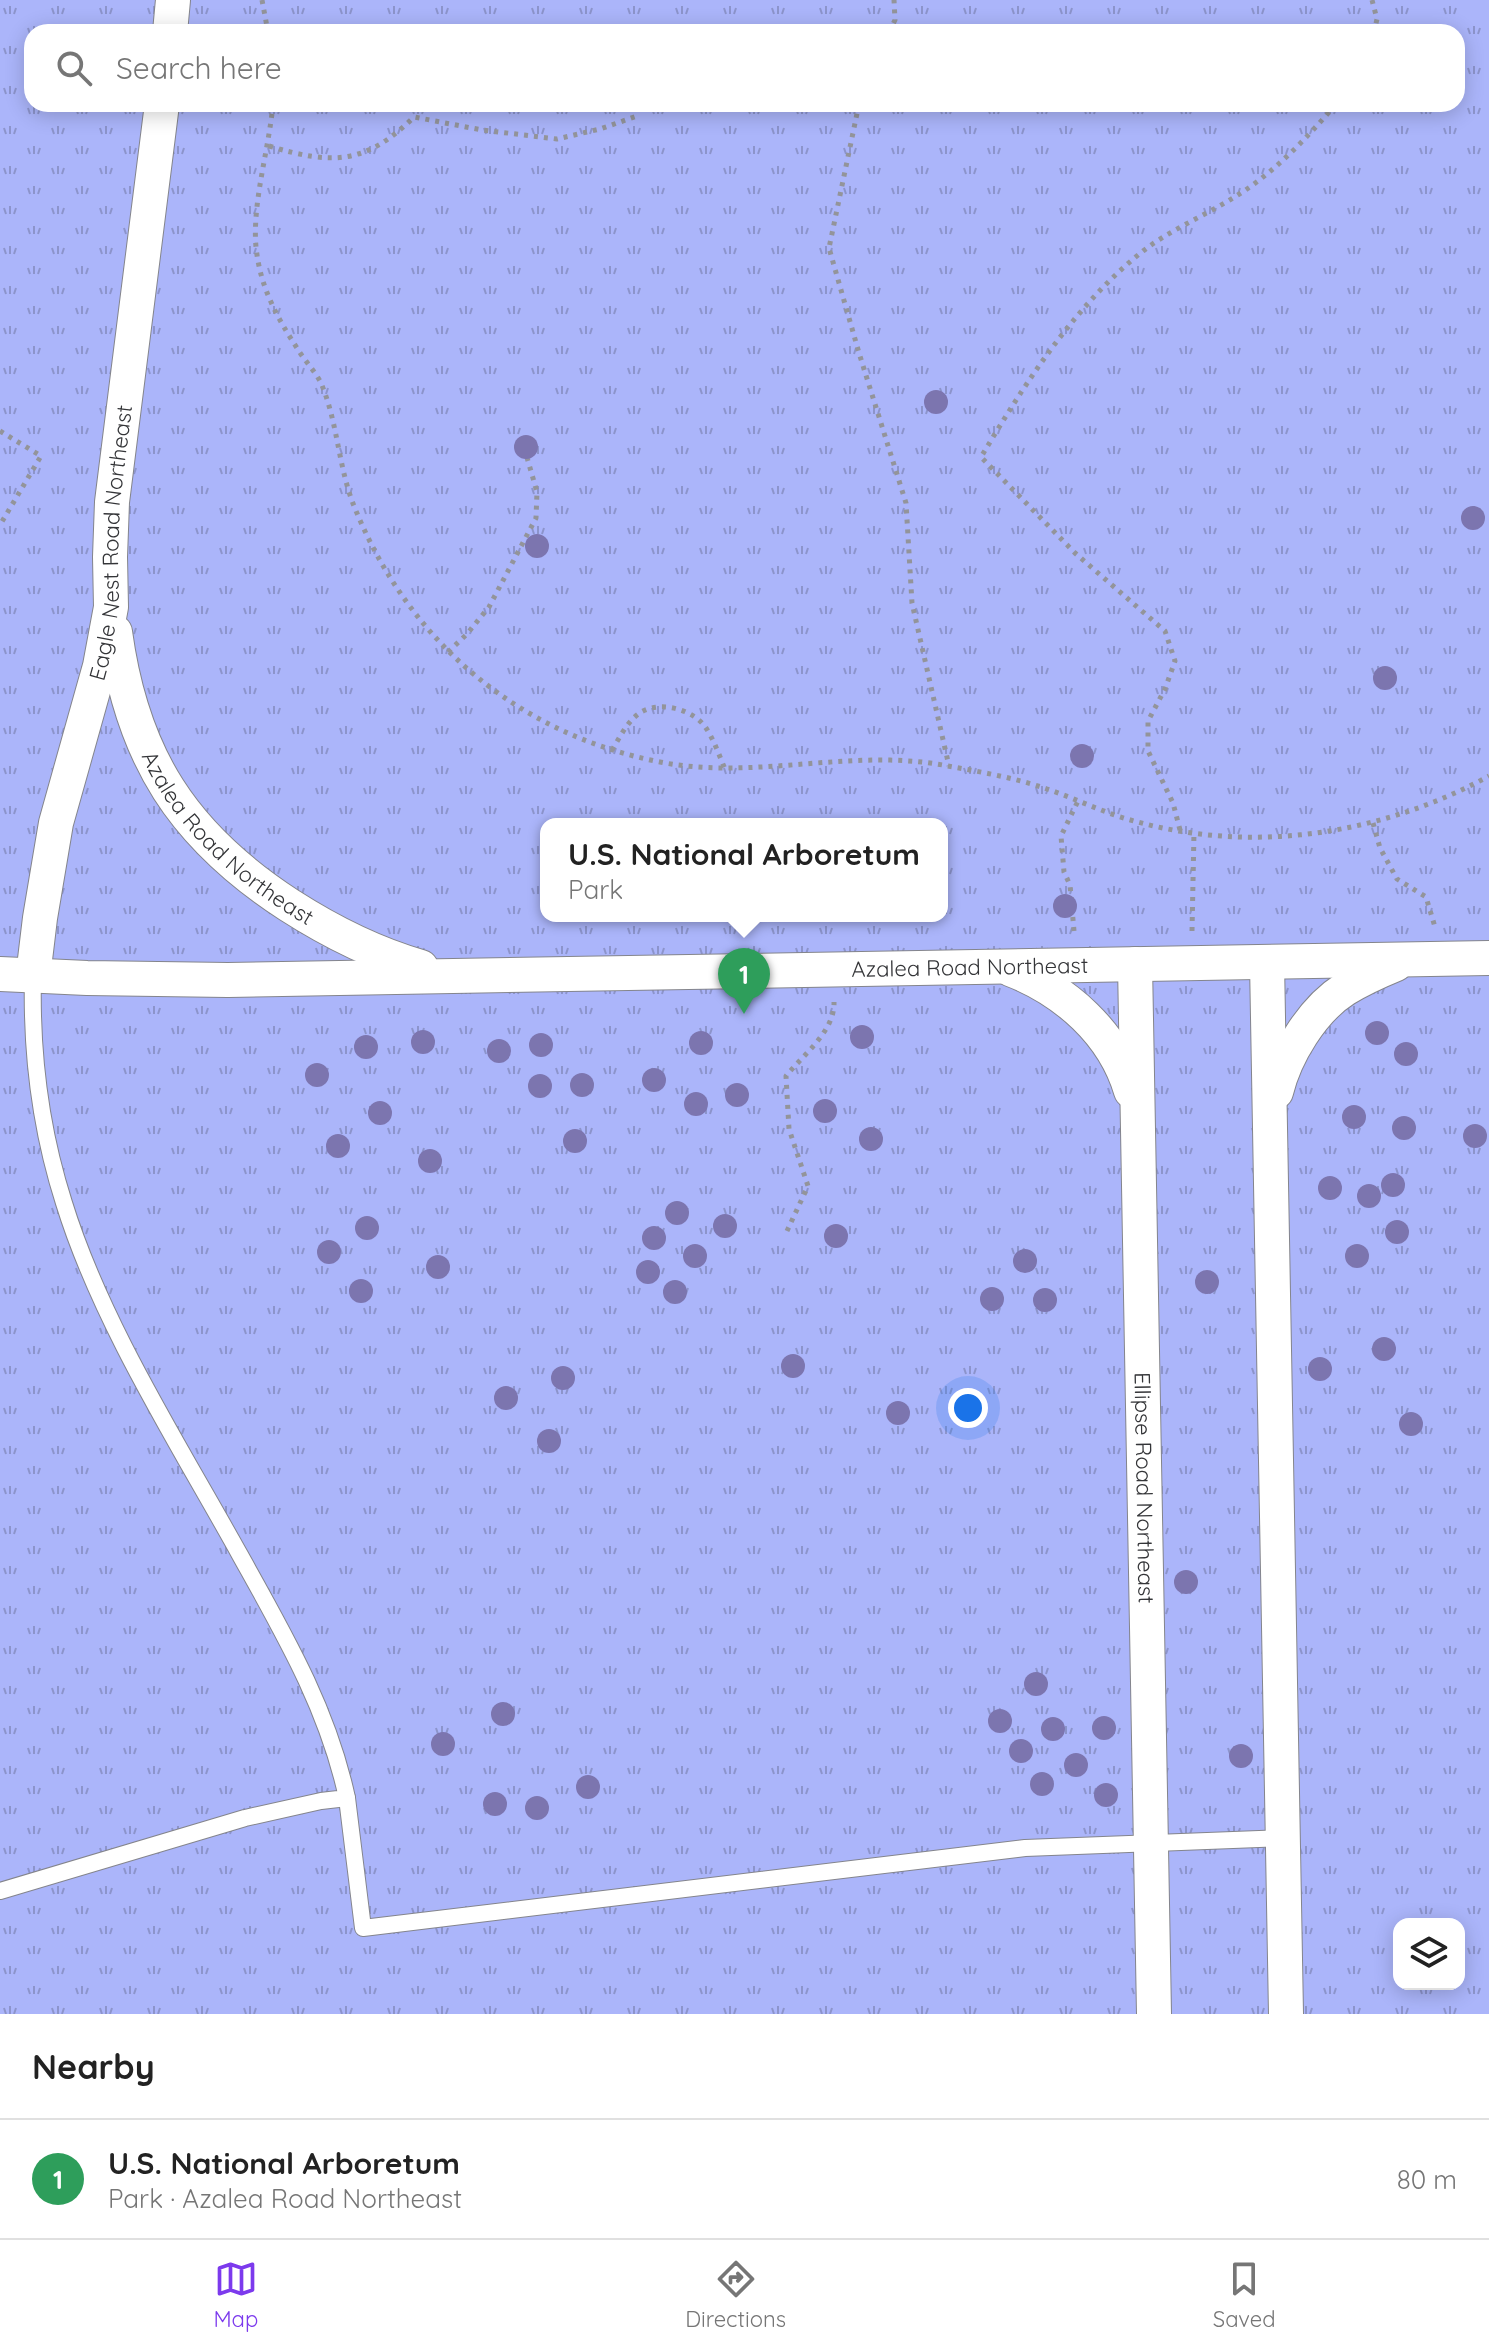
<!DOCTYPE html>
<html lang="en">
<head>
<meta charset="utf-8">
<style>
  :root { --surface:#fff; --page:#f2f2f2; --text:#222; --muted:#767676; --line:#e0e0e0; --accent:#7c3aed }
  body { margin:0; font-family:Quicksand,sans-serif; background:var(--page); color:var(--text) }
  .controls { position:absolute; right:24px; bottom:24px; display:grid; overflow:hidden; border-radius:16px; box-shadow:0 4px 20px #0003 }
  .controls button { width:72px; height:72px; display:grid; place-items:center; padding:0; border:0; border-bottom:2px solid var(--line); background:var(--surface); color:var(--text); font:40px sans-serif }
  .you { position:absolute; left:968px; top:1408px; width:28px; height:28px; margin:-20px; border:6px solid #fff; border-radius:50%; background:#1a73e8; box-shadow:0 0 0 12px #1a73e833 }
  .badge { display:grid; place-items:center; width:52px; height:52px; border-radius:50%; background:var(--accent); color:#fff; font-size:26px; font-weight:700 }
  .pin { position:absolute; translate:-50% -66px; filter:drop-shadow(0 2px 4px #0008) }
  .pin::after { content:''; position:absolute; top:42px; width:28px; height:24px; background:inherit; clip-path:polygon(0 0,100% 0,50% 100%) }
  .popup { position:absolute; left:540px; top:818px; width:408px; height:104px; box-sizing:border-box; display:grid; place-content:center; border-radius:16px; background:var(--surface); filter:drop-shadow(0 2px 6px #0005); font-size:26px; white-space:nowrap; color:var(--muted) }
  .popup b { font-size:30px; color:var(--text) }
  .popup::after { content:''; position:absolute; left:50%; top:100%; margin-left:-16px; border:16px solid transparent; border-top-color:var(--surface) }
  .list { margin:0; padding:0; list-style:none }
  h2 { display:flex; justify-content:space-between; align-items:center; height:104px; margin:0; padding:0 32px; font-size:34px }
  h2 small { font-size:26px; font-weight:400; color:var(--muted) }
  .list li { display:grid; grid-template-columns:52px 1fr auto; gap:24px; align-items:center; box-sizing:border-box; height:120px; padding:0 32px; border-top:2px solid var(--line) }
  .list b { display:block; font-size:30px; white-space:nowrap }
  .list p { margin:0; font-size:26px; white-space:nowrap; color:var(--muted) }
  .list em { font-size:26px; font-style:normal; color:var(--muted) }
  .icon { flex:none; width:44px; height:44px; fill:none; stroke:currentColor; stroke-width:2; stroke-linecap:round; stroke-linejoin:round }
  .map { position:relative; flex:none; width:1489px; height:2014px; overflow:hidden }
  .search { position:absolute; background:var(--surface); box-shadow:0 4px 20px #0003; left:24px; right:24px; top:24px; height:88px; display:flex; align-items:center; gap:20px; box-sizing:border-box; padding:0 28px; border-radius:24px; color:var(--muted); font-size:30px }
  .sheet { height:224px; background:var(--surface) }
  nav { display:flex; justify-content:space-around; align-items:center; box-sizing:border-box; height:112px; border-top:2px solid var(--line); background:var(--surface); font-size:22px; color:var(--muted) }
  nav a { display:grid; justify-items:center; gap:4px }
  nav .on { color:var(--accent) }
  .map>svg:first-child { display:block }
</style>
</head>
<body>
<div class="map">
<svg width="1489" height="2014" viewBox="0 0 1489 2014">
  <defs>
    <pattern id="park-tufts" width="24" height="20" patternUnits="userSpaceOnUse" patternTransform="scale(2)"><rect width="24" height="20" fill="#abb5fa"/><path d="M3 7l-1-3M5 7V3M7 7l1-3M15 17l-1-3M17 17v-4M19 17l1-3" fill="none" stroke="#8c94cb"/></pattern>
  </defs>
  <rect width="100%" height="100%" fill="#ebecf4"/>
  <path fill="url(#park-tufts)" fill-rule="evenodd" d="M 0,0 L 1489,0 L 1489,2014 L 0,2014 ZM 32,32 L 1457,32 L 1457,104 L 32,104 ZM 546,824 L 942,824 L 942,916 L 546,916 ZM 1399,1924 L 1459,1924 L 1459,1984 L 1399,1984 Z"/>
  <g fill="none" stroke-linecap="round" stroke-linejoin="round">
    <defs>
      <g id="service">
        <path d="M 347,1798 L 363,1928 L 1025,1848 L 1283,1838"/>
        <path d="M 0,1891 L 245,1818 L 321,1801 L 347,1798 C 328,1709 284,1634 240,1555 C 179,1445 101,1323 64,1203 C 41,1131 31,1052 33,976"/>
      </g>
      <g id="minor">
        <path d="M 170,32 L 173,0"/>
        <path id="s1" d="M 115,632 C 132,757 183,836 289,905 C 331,932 372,953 421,967"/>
        <path d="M 1267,962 L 1286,2014"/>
        <path id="s2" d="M 1135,964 L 1154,2014"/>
        <path d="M 1010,969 C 1065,990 1114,1033 1131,1091"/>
        <path id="s3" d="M 0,974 L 87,978 L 228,980 L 1489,958"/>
        <path id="s4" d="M 33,976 L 40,918 L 56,823 L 100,666 L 111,607 L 110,557 L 112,502 L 162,104"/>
        <path d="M 1276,1092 C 1285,1055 1312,1010 1345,989 C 1361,979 1379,971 1396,964"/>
      </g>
    </defs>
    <use href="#service" stroke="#84858c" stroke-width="18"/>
    <use href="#minor" stroke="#84858c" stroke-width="36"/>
    <g stroke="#93949a" stroke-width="5" stroke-dasharray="4 6" stroke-linecap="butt">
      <path d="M 262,0 L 268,32"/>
      <path d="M 1372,0 L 1377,19 L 1374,32"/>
      <path d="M 889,32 L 895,20 L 894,0"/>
      <path d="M 273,104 C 269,149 252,203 256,247 C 260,286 276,316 297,348 C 304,360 315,371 321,383 C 338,423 338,466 354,506 C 408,641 517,734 660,762 C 755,781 852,747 948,766 C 981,772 1016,778 1047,789 C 1074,798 1100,811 1127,819 C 1248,855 1379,836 1489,776"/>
      <path d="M 859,104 L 829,248 L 859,353 L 906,503 L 912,603 L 949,766"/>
      <path d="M 269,146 C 332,165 365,165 414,117 L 482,130 L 557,139 L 600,129 L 640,115"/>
      <path d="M 0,431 L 41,456 L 0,525"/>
      <path d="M 448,652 L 467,634 L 489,607 L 536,518 L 537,492 L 526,454"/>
      <path d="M 612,750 C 620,737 629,718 643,711 C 663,701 694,710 706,728 C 714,740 719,755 725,769"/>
      <path d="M 1373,823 L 1380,848 L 1397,879 L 1426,897 L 1435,927"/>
      <path d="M 1180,830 L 1173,803 L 1148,751 L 1148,721 L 1165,689 L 1175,661 L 1165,631 L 1075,553 L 981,457 C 1026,382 1074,306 1143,251 C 1170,230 1204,216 1233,198 C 1273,174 1306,139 1336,104"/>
      <path d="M 1074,931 L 1070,885 L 1064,872 L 1061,836 L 1078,801"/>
      <path d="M 1192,931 L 1194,832"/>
      <path d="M 787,1231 L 808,1186 L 789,1129 L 786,1076 C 803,1055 835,1031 834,1002"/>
    </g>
    <use href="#service" stroke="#fff" stroke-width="16"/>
    <use href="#minor" stroke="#fff" stroke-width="34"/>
  </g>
  <g fill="#7c75af">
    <circle cx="936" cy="402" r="12"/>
    <circle cx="526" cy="447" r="12"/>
    <circle cx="1473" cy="518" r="12"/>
    <circle cx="537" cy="546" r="12"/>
    <circle cx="1385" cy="678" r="12"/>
    <circle cx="1082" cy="756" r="12"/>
    <circle cx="1065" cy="906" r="12"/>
    <circle cx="1377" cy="1033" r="12"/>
    <circle cx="862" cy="1037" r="12"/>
    <circle cx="423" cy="1042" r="12"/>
    <circle cx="701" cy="1043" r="12"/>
    <circle cx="541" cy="1045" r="12"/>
    <circle cx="366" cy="1047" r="12"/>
    <circle cx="499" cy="1051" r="12"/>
    <circle cx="1406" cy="1054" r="12"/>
    <circle cx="317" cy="1075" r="12"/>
    <circle cx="654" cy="1080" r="12"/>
    <circle cx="582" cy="1085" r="12"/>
    <circle cx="540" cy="1086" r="12"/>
    <circle cx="737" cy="1095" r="12"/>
    <circle cx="696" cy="1104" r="12"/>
    <circle cx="825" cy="1111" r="12"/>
    <circle cx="380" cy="1113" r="12"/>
    <circle cx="1354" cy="1117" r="12"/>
    <circle cx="1404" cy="1128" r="12"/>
    <circle cx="1475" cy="1136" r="12"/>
    <circle cx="871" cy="1139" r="12"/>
    <circle cx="575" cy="1141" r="12"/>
    <circle cx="338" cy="1146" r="12"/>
    <circle cx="430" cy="1161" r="12"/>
    <circle cx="1393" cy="1185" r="12"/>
    <circle cx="1330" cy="1188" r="12"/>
    <circle cx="1369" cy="1196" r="12"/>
    <circle cx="677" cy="1213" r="12"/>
    <circle cx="725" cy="1226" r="12"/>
    <circle cx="367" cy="1228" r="12"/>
    <circle cx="1397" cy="1232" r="12"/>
    <circle cx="836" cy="1236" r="12"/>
    <circle cx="654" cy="1238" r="12"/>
    <circle cx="329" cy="1252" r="12"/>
    <circle cx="695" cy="1256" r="12"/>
    <circle cx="1357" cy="1256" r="12"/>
    <circle cx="1025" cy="1261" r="12"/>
    <circle cx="438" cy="1267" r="12"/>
    <circle cx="648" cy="1272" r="12"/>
    <circle cx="1207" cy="1282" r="12"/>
    <circle cx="361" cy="1291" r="12"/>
    <circle cx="675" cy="1292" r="12"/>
    <circle cx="992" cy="1299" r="12"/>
    <circle cx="1045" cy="1300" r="12"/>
    <circle cx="1384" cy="1349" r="12"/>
    <circle cx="793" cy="1366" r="12"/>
    <circle cx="1320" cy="1369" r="12"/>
    <circle cx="563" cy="1378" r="12"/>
    <circle cx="506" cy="1398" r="12"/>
    <circle cx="898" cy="1413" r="12"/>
    <circle cx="1411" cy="1424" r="12"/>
    <circle cx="549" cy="1441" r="12"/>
    <circle cx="1186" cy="1582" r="12"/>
    <circle cx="1036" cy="1684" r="12"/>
    <circle cx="503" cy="1714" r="12"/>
    <circle cx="1000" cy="1721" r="12"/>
    <circle cx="1104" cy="1728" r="12"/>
    <circle cx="1053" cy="1729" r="12"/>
    <circle cx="443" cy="1744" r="12"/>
    <circle cx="1021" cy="1751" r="12"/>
    <circle cx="1241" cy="1756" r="12"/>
    <circle cx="1076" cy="1765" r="12"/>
    <circle cx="1042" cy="1784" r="12"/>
    <circle cx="588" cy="1787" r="12"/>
    <circle cx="1106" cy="1795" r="12"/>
    <circle cx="495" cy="1804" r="12"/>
    <circle cx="537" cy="1808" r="12"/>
  </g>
  <g text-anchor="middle" stroke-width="6" stroke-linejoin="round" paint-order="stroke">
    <g font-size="22" fill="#343538" stroke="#f9fafe">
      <text dy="8" stroke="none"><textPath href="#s4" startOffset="442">Eagle Nest Road Northeast</textPath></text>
      <text dy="8" stroke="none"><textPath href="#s1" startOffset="244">Azalea Road Northeast</textPath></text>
      <text dy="8" stroke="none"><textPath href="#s3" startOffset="970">Azalea Road Northeast</textPath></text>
      <text dy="8" stroke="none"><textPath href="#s2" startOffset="524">Ellipse Road Northeast</textPath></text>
    </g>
  </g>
</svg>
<div class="controls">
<button><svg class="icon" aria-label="layers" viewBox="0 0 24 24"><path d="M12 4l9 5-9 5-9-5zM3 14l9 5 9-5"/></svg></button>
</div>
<div class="you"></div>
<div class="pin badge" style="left:744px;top:1014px;background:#2e9e5b">1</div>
<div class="popup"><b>U.S. National Arboretum</b>Park</div>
<div class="search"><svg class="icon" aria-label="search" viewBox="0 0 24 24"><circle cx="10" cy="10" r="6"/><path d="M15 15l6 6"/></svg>Search here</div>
</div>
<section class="sheet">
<h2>Nearby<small></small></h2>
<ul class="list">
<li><span class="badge" style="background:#2e9e5b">1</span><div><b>U.S. National Arboretum</b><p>Park · Azalea Road Northeast</p></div><em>80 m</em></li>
</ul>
</section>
<nav>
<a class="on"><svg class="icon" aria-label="map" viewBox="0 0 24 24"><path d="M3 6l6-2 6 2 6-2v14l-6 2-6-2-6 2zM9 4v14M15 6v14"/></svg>Map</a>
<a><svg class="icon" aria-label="directions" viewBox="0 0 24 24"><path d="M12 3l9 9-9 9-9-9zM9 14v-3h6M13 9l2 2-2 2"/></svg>Directions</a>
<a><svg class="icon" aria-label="saved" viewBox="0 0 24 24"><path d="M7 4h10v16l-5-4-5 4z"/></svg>Saved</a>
</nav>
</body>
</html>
